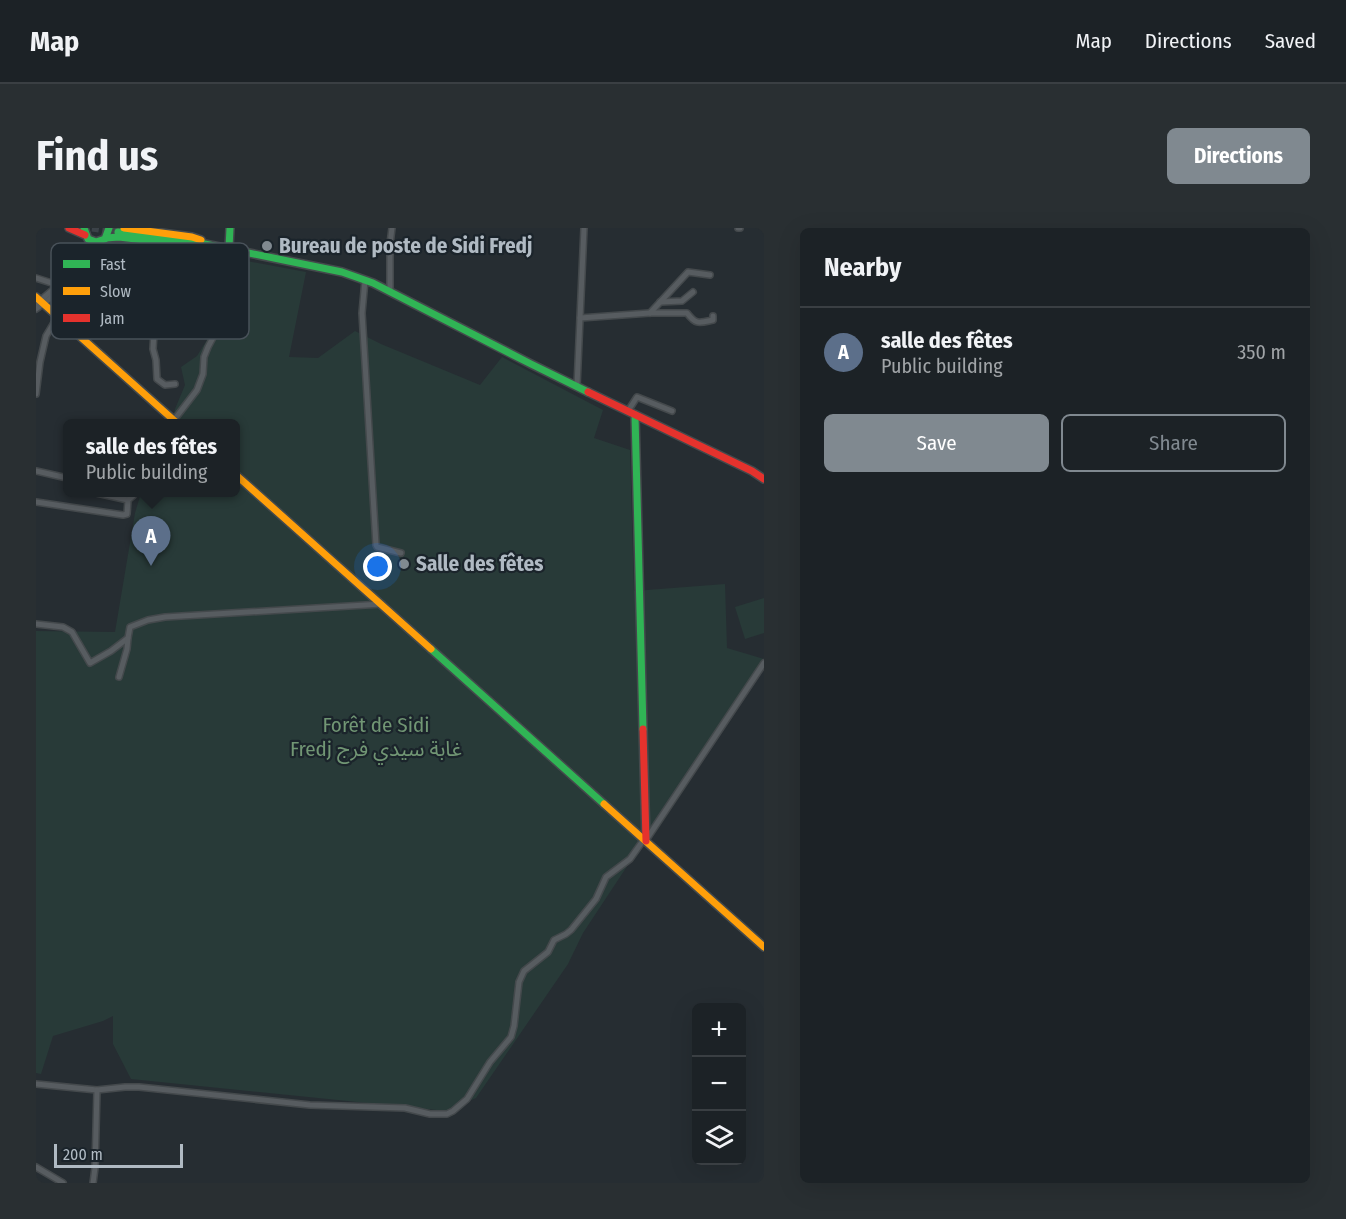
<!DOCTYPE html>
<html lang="en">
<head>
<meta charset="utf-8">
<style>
  :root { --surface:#1c2226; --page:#292f32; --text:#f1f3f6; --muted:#a0a4a7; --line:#3a3f43; --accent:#808990 }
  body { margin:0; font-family:"Fira Sans Condensed","Noto Sans Arabic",sans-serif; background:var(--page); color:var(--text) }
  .controls { position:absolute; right:18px; bottom:18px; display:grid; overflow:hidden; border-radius:9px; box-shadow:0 6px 24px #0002 }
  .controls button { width:54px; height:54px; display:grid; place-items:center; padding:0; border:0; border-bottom:2px solid var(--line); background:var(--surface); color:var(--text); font:30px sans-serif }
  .scale { position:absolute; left:18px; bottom:15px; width:129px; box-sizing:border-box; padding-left:6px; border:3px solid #b0bac3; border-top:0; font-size:16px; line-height:21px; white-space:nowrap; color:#b0bac3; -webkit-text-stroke:4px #1b242b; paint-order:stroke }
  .you { position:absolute; left:342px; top:339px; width:21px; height:21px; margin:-15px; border:4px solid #fff; border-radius:50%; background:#1a73e8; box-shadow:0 0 0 9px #1a73e833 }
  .badge { display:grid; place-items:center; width:39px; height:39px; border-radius:50%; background:var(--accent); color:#fff; font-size:20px; font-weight:700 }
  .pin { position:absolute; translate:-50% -50px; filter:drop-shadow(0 2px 3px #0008) }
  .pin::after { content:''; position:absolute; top:32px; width:21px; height:18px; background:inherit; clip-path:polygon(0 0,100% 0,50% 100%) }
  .popup { position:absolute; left:27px; top:191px; width:177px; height:78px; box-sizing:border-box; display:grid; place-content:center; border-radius:9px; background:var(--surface); filter:drop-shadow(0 2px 4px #0005); font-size:20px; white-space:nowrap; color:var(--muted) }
  .popup b { font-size:22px; color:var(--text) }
  .popup::after { content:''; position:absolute; left:50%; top:100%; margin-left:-12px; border:12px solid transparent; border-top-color:var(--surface) }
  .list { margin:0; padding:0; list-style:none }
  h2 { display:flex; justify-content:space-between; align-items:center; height:78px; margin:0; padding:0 24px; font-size:26px }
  h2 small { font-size:20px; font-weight:400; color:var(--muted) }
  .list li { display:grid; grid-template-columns:39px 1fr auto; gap:18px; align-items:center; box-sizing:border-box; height:90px; padding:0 24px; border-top:2px solid var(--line) }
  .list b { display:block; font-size:22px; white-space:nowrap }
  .list p { margin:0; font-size:20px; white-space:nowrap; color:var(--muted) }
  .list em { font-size:20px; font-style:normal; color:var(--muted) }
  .actions { display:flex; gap:12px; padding:18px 24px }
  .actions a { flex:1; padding:14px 0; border:2px solid var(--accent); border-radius:9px; text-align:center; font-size:21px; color:var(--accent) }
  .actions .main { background:var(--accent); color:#fff }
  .icon { flex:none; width:33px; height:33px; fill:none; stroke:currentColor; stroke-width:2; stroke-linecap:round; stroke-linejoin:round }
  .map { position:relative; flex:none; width:728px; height:955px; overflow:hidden; border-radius:9px }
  header { display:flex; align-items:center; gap:36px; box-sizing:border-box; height:84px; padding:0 30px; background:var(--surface); border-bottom:2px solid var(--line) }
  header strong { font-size:28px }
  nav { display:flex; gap:33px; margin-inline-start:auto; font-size:21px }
  .intro { display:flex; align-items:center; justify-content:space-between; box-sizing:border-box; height:144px; padding:0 36px }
  h1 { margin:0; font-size:42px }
  .button { padding:15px 27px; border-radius:9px; background:var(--accent); color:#fff; font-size:21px; font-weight:700 }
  main { display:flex; gap:36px; padding:0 36px }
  aside { flex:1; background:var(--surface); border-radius:9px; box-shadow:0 6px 24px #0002 }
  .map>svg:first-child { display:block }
</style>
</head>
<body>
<header>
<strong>Map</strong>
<nav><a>Map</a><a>Directions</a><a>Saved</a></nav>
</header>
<div class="intro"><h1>Find us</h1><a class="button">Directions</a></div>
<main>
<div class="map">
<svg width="728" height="955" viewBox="0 0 728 955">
  <rect width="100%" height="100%" fill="#262d32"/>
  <g fill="#283a38">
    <path d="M 190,29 L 270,44 L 253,129 L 282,130 L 319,103 L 345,116 L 444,157 L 466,129 L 567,182 L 558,210 L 594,222 L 598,363 L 689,356 L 691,420 L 728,431 L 547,705 L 532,736 L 440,870 L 410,883 L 95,851 L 77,816 L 77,788 L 67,793 L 17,808 L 5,846 L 0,845 L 0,403 L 79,404 L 99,285 L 105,265 L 199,264 L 199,196 L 136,195 L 139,181 L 149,157 L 145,139 L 161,128 L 182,94 L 186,72 Z"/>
    <path d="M 728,370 L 728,405 L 709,411 L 699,379 Z"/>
  </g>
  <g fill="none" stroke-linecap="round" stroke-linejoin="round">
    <path stroke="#3b4248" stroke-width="7" stroke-dasharray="7 3.5" stroke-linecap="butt" d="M 56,0 L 82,4"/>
    <defs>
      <g id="street">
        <path d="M 702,0 L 704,0"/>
        <path d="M 37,35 C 56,42 71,41 67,65 C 66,73 66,81 64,89"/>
        <path d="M 0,50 L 22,57"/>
        <path d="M 329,52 L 326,85 L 340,317 L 341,319 L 365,325"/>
        <path d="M 354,64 L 354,16 L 356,0"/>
        <path d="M 624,74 L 646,73 L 657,64"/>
        <path d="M 0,76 L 19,60 L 48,20 L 59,14"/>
        <path d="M 67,76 L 105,88 L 115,96 L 118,104 L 117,121 L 120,132 L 121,151 L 129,157 L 139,156"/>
        <path d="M 0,81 L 15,70 L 19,60"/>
        <path d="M 614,85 L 652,44 L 674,47"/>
        <path d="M 544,90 L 614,85 L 651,85 C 660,97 663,95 677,92 L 677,88"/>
        <path d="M 541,158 L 548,0"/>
        <path d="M 0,166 L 4,134 L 10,108 L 22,88"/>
        <path d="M 592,183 L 601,169 L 636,183"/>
        <path d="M 138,192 L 161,162 L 167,146 L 168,129 L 172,119 L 181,102 L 190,64 L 193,20"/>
        <path d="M 0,243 L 31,250"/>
        <path d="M 56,264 L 92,272"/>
        <path d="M 0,274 L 87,287 L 91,286 L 92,272 L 97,268 L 99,264"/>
        <path d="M 0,396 L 27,399 L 36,404 L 54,435 L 75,423 L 92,410 L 94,399 L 112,392 L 129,389 L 346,376"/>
        <path d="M 83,449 L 91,421 L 92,410"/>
        <path d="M 610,612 L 728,435"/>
        <path d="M 0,856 L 61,862 L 89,859 L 103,859 L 274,877 L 369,880 L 394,886 L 411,886 L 417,883 L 431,871 L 454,834 L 475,809 L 478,798 L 483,754 L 488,743 L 512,724 L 518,712 L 530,706 L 535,702 L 560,671 L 570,649 L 594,631 L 606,614"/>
        <path d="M 0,939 L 27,955"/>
        <path d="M 57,955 L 59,940 L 61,862"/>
      </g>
      <g id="fast">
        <path d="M 48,0 L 52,11 L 60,14 L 69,11 L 73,0"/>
        <path d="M 82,4 L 159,14 L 306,44 L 337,55 L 495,136 L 552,164"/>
        <path d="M 70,10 L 83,9 L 166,19"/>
        <path d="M 193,20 L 194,0"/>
        <path d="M 599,187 L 607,501"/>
        <path d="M 395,421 L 568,576"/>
      </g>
      <g id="slow">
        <path d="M 88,0 L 156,9 L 165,12"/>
        <path d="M 0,69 L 142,196"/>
        <path d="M 199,246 L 395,421"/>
        <path d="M 568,576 L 728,719"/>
      </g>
      <g id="jam">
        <path d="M 33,0 L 49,7"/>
        <path d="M 552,164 L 716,243 L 728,251"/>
        <path d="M 607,501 L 610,613"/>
      </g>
    </defs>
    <use href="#street" stroke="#44494c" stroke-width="8"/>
    <use href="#fast" stroke="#44494c" stroke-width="10"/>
    <use href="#slow" stroke="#44494c" stroke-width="10"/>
    <use href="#jam" stroke="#44494c" stroke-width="10"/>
    <use href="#street" stroke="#575c60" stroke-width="5"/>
    <use href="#fast" stroke="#30b455" stroke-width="7"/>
    <use href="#slow" stroke="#ff9f0a" stroke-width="7"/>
    <use href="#jam" stroke="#e5322d" stroke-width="7"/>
  </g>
  <g fill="#808990" stroke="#1b242b" stroke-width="2">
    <circle cx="231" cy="18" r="6"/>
    <circle cx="368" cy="336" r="6"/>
  </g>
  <g text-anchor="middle" stroke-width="4.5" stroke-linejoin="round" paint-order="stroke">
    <g font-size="21" font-weight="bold" fill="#b0bac3" stroke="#1b242b" text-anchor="start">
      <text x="243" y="25">Bureau de poste de Sidi Fredj</text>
      <text x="380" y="343">Salle des fêtes</text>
    </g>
    <g font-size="21" fill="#719674" stroke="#1b242b">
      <text x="340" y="504">Forêt de Sidi<tspan x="340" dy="24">Fredj غابة سيدي فرج</tspan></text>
    </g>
  </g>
  <rect x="15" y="15" width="198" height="96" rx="9" fill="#1b242b" stroke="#485159" stroke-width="1.5"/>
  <rect x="27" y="32" width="27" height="8" fill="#30b455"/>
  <rect x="27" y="59" width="27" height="8" fill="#ff9f0a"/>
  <rect x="27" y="86" width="27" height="8" fill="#e5322d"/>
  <g font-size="16" fill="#b0bac3">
    <text x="64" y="42">Fast</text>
    <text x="64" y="69">Slow</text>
    <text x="64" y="96">Jam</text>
  </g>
</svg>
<div class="controls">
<button>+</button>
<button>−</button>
<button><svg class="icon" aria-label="layers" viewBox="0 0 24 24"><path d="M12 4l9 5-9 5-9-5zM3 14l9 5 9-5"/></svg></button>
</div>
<div class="scale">200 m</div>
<div class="you"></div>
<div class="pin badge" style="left:115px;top:338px;background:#5c6f8a">A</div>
<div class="popup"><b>salle des fêtes</b>Public building</div>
</div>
<aside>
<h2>Nearby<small></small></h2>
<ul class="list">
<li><span class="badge" style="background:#5c6f8a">A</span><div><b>salle des fêtes</b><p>Public building</p></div><em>350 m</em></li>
</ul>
<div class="actions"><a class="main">Save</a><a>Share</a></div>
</aside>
</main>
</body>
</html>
